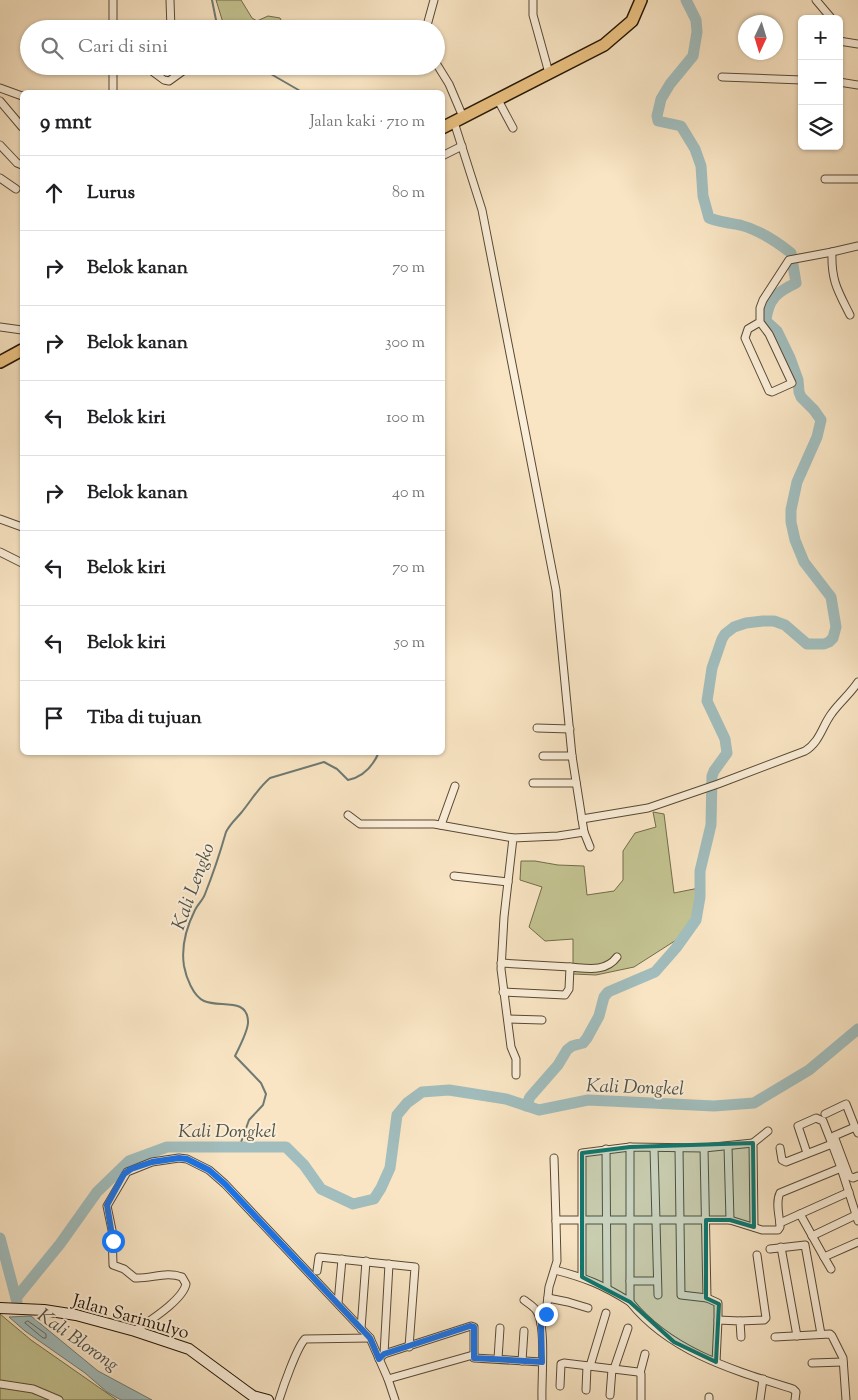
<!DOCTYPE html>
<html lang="id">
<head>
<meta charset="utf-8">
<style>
  :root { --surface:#fff; --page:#f6f6f6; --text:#202124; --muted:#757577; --line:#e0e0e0 }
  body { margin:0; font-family:"Sorts Mill Goudy",serif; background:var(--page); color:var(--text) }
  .controls { position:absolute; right:15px; top:15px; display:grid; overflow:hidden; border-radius:8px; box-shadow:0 1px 4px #0004 }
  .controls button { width:45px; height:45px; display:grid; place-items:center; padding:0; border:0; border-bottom:1px solid var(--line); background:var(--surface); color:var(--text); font:25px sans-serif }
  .compass { position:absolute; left:738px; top:15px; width:45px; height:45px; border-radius:50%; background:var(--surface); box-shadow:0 1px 4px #0004; rotate:184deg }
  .stop { position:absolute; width:15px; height:15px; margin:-11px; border:4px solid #1a73e8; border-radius:50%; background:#fff }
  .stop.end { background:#1a73e8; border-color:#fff; box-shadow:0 1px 5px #0008 }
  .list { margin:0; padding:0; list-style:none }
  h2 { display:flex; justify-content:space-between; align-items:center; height:65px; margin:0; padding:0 20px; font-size:21px }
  h2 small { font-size:16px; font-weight:400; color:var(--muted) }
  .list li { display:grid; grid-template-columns:32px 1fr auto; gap:15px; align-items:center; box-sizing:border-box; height:75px; padding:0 20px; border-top:1px solid var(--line) }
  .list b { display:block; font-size:19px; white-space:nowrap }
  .list em { font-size:16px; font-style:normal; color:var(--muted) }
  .icon { flex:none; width:28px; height:28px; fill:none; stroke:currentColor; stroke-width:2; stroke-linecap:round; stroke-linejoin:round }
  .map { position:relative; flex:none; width:858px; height:1400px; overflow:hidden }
  .search { position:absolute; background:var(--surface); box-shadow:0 1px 4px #0004; left:20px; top:20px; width:425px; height:55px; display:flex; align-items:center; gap:12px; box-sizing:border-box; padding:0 18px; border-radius:28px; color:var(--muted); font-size:19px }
  .panel { position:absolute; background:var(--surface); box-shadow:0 1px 4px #0004; left:20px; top:90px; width:425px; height:665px; border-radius:8px }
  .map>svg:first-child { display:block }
</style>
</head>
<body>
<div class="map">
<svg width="858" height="1400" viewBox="0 0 858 1400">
  <rect width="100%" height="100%" fill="#f9e5c4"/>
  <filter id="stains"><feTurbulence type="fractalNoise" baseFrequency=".004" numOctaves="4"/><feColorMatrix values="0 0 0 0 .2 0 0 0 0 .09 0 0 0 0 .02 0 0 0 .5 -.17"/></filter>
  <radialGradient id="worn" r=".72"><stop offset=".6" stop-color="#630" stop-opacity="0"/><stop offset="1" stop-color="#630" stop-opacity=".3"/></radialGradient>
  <g fill="#c3c391" stroke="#726c4b">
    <path d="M 216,0 L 241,0 L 252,18 L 257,21 L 268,16 L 280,18 L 286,29 L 225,29 Z"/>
    <path d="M 653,812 L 664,814 L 674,893 L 704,887 L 695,928 L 634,967 L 596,975 L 573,974 L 573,939 L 545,941 L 529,927 L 542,887 L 520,880 L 521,861 L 535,861 L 558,865 L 584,866 L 587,895 L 614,891 L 623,880 L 623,851 L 635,833 L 656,827 Z"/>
    <path d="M 0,1314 L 31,1340 L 117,1400 L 0,1400 Z"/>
  </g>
  <path fill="#a1bdbd" stroke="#6e7a73" d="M 31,1316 L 98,1371 L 152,1400 L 121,1400 L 107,1392 L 85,1373 L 25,1331 L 9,1317 Z"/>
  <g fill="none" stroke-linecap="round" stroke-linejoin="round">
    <path stroke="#626961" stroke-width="1" d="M 28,1321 L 46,1334 L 46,1338 L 43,1338 L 25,1323 Z"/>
    <g stroke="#6e7a73" stroke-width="2">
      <path d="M 212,0 L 217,25 L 219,29"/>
      <path d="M 257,66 L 302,92"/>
      <path d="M 239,1148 L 249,1120 L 263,1105 L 266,1094 L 261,1083 L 235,1056 C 239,1048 249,1029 248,1021 C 247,997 219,1008 204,1001 C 193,996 186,977 184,966 C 181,947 187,926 195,910 C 198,904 203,900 205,894 C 213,874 220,853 226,832 C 230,824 235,820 241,813 C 251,801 258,788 270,778 L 324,762 L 337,769 L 348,780 C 363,777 373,766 379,752"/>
    </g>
    <g stroke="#a1bdbd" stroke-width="11">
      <path d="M 526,1106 L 530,1097 L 558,1065 L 567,1050 L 572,1046 L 583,1043 L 587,1038 L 599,1016 L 604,997 L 608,992 L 655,972 L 676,948 L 696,920 L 700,897 L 700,871 L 711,825 L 712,776 L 714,771 L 727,753 L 725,739 L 707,701 L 712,668 L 722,639 L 725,634 L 734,627 L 746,623 L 763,621 L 774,621 L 785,625 L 807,644 L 824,644 L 829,642 L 833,638 L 836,627 L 831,597 L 804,562 L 795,540 L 791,522 L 791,510 L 797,482 L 817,437 L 821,420 L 814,410 L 801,397 L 799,392 L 798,380 L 790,358 L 777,331 L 766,321 C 768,299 777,292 796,283 L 791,253 C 776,241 759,230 740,225 C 729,223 720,222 709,218 L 703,196 L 701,166 L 695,149 L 681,126 L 658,121 L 657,116 L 661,99 L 670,84 L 693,56 L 697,32 L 696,20 L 686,0"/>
      <path d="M 0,1238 L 17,1302"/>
      <path d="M 16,1298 L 60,1244 L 97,1192 L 129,1161 L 167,1147 L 286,1147 L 304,1165 L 321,1189 L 353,1204 L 374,1199 L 381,1188 L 390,1168 L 397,1115 L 407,1103 L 422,1092 L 449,1090 L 506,1099 L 539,1110 L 588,1100 L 714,1106 L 754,1103 L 809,1070 L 858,1029"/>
    </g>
    <defs>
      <g id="street">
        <path d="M 170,0 L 171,29"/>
        <path d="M 533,0 L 533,15 L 549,73"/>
        <path d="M 816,0 L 832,19"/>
        <path d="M 113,29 L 113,0"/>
        <path d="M 426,29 L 434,0"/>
        <path d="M 839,41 L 858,44"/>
        <path d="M 436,63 L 449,84 L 463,117"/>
        <path d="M 113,66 L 113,92"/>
        <path d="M 145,66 L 164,80 L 169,81 L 187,68 L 187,66"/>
        <path d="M 722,77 L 802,80"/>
        <path d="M 839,82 L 858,85"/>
        <path d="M 0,88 L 22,96"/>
        <path d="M 498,100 L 513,128"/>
        <path d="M 0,101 L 22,127"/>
        <path d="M 454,122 L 482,210 L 556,590 L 572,756 L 584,832 L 558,836 L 513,838 L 504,917 L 501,969 L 511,1047 L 516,1059 L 516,1075"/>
        <path d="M 0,145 L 17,163 L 22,165"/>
        <path d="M 442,156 L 462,146"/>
        <path d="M 0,178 L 16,189"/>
        <path d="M 825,179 L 858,179"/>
        <path d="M 850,315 C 838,291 831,281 832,252 L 858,246"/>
        <path d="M 760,322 L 748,329 L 745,338 L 769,391 L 772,392 L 792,383 L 769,334 L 760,322 L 760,308 L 763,300 L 789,260 L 832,252"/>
        <path d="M 0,327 L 22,330"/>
        <path d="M 0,519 L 22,527"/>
        <path d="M 0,552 L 22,563"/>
        <path d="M 537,728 L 570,729"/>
        <path d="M 543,756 L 572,756"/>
        <path d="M 533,783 L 576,783"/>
        <path d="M 348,815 L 360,824 L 434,824 L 513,838"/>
        <path d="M 582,819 L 648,808 L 718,784 L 805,751 C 820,742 822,726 832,713 C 840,702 851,693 858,682"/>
        <path d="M 441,825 L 455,786"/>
        <path d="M 584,832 L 590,847"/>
        <path d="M 454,876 L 508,882"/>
        <path d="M 501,963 L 570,967"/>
        <path d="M 503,992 L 565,995 L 569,989 L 570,967 C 586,968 605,973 617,957"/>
        <path d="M 508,1019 L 542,1020"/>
        <path d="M 825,1114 L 846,1104 L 855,1127"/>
        <path d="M 858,1133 L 855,1127 L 834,1136 L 849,1176 L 853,1178 L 858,1176"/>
        <path d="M 728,1146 L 730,1220"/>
        <path d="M 654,1148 L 658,1295"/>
        <path d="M 679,1148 L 681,1295 L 707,1298 L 718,1303 L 718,1320"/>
        <path d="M 704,1148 L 707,1298"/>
        <path d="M 780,1148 L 782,1160 L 786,1162 L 832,1144 L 841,1168"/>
        <path d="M 606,1149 L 607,1288"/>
        <path d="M 807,1153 L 798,1126 L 816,1118 L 823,1121 L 832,1144"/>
        <path d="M 554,1158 L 556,1221"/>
        <path d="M 800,1214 L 849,1192"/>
        <path d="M 780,1223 L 800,1214 L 824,1257 L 858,1242"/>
        <path d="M 754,1227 L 753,1143 L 768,1131"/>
        <path d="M 812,1236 L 856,1215"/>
        <path d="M 781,1247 L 797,1336"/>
        <path d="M 770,1249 L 805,1245 L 821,1334"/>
        <path d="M 824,1257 L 831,1269"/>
        <path d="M 555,1270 C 586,1278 603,1285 630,1302 L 630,1147"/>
        <path d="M 317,1271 L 319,1257 L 415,1267 L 409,1347"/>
        <path d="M 582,1277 L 582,1153 L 630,1147 L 704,1148 L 753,1143"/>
        <path d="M 630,1281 L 657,1281"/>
        <path d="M 548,1298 L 568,1302 L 588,1308"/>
        <path d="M 524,1300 C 528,1303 533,1306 536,1310 C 547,1324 541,1381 542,1400"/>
        <path d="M 630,1302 C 670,1352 733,1370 793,1389 L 796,1392 L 795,1400"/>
        <path d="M 338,1303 L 342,1259"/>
        <path d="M 740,1321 L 764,1320 L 766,1318 L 757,1255"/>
        <path d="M 541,1324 L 546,1314 L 549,1287 L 557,1261 L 556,1221 L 559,1220 L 730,1220 L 762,1230 L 778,1230 L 780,1227 C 780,1217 775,1203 780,1193 L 841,1168 L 858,1221"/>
        <path d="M 361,1329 L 366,1261"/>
        <path d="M 135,1331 C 149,1321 183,1300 186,1284 L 182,1277 C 166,1271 151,1279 135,1278 L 124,1269 L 113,1265 L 112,1230 L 107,1206 L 127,1172 L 152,1162 L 179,1158 L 187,1159 L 209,1170 L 225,1184 L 370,1338 L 388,1379 L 395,1400"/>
        <path d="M 775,1337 L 830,1334 L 832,1336 L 843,1358 L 846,1400"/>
        <path d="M 384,1354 L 389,1264"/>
        <path d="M 379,1359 L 384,1354 L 471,1326 L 474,1327 L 474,1358 L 542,1362"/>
        <path d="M 498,1359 L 500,1328"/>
        <path d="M 522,1361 L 524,1331"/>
        <path d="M 716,1362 L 718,1320 L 740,1321 L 741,1337"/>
        <path d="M 812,1363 L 843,1362"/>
        <path d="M 590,1366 L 606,1313"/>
        <path d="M 614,1369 L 628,1328"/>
        <path d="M 640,1373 L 645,1354"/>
        <path d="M 388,1379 L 473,1355"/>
        <path d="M 0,1384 L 33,1389 L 59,1400"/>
        <path d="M 560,1386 L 561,1364 L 564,1363 L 638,1372 L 641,1374 L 641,1400"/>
        <path d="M 586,1390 L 587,1366"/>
        <path d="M 610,1395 L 612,1369"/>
        <path d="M 279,1400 C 283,1387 297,1347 305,1339 L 370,1338"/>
        <path d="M 709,1400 L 709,1397"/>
        <path d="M 760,1400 L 763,1379"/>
      </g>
      <path id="secondary" d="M 0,1308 L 44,1310 L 76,1315 L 135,1331 L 189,1349 L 246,1391 L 253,1396 L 268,1400"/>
      <g id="primary">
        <path d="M 442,128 L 604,45 L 632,21 L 641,0"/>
        <path d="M 0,362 L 22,350"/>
      </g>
    </defs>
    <use href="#street" stroke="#584935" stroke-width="9"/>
    <use href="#secondary" stroke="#221505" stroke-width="12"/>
    <use href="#primary" stroke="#221505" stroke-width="14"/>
    <use href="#street" stroke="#fbeed9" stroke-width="7"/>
    <use href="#secondary" stroke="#fbeed9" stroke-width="10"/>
    <use href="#primary" stroke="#ecc282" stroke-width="11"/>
  </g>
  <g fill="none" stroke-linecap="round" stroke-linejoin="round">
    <path stroke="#1a73e8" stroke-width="6" d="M 113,1241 L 107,1205 L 124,1174 L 131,1169 L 152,1162 L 179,1158 L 187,1159 L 209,1170 L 225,1184 L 370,1338 L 379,1359 L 384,1354 L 470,1326 L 474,1327 L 474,1358 L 542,1362 L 541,1324 L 546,1314"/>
  </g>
  <path fill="#0f766e" fill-opacity="0.2" stroke="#0f766e" stroke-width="4" stroke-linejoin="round" d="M 753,1143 L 754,1227 L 730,1220 L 706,1220 L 706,1298 L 719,1304 L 716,1362 L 674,1342 L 630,1302 L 582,1277 L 582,1153 L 630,1147 Z"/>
  <g text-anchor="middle" stroke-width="4" stroke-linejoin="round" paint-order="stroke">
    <g font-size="18" fill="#221505" stroke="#fbeed9">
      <text transform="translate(131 1316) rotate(16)" y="6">Jalan Sarimulyo</text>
    </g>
    <g font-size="19" font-style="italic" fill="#4e5045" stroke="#fbeed9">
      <text transform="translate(192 886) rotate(-70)" y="7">Kali Lengko</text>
      <text transform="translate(635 1086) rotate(2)" y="7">Kali Dongkel</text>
      <text x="227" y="1137">Kali Dongkel</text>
      <text transform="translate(79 1339) rotate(35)" y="7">Kali Blorong</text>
    </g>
  </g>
  <rect width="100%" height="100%" filter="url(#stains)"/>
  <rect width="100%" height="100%" fill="url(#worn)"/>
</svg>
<div class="controls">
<button>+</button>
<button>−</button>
<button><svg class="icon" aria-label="layers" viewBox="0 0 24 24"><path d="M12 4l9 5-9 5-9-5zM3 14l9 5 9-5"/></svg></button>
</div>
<svg class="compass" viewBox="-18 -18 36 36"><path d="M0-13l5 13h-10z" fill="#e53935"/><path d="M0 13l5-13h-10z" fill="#757577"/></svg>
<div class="stop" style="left:113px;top:1241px"></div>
<div class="stop end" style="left:546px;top:1314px"></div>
<div class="search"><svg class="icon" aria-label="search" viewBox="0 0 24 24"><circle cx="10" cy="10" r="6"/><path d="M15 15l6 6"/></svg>Cari di sini</div>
<section class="panel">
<h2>9 mnt<small>Jalan kaki · 710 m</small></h2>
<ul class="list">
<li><svg class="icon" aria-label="ahead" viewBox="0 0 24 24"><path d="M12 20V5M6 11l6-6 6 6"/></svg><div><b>Lurus</b></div><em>80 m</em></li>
<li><svg class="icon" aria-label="right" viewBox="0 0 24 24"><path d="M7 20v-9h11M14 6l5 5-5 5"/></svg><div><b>Belok kanan</b></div><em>70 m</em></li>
<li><svg class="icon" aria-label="right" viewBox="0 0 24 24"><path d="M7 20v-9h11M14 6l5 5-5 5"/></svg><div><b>Belok kanan</b></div><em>300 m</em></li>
<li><svg class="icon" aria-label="left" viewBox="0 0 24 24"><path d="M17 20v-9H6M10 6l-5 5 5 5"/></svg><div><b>Belok kiri</b></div><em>100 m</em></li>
<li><svg class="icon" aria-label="right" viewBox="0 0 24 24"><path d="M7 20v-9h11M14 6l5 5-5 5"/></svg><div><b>Belok kanan</b></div><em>40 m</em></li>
<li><svg class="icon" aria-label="left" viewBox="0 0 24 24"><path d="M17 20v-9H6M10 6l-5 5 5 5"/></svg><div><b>Belok kiri</b></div><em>70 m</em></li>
<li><svg class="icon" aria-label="left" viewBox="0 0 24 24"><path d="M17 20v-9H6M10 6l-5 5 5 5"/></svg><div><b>Belok kiri</b></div><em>50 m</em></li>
<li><svg class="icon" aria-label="arrive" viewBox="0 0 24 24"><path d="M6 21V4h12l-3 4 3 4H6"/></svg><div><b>Tiba di tujuan</b></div></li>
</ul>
</section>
</div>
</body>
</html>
